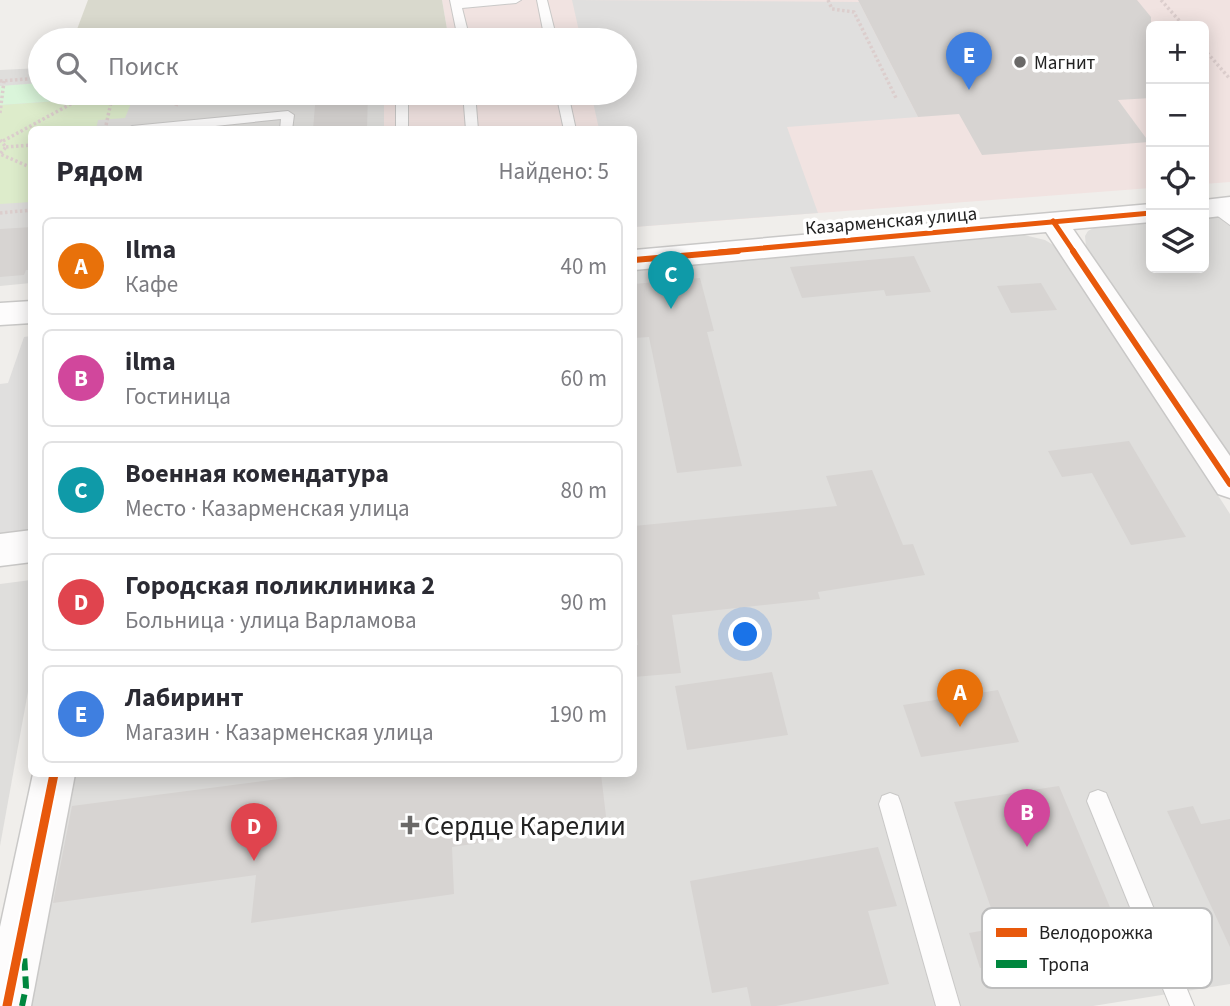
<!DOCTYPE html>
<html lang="ru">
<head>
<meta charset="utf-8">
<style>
  :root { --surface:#fff; --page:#f2f2f3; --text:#2b2b33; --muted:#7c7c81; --line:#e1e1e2; --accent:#0b8043 }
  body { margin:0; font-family:"Source Sans 3",sans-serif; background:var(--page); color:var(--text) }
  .controls { position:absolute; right:21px; top:21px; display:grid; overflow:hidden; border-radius:10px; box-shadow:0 4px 18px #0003 }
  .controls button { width:63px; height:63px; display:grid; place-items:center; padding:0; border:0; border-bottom:2px solid var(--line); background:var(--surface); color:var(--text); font:35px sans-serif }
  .you { position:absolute; left:746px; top:635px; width:24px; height:24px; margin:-18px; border:5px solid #fff; border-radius:50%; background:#1a73e8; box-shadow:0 0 0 10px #1a73e833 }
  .badge { display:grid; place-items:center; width:46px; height:46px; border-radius:50%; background:var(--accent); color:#fff; font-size:23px; font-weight:700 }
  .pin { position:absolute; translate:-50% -58px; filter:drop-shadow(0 2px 4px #0008) }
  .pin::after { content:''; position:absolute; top:37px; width:24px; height:21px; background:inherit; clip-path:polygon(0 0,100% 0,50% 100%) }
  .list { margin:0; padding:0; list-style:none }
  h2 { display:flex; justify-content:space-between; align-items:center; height:91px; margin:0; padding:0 28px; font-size:30px }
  h2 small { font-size:23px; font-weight:400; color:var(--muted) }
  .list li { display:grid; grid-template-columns:46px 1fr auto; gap:21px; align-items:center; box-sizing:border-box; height:98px; margin:0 14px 14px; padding:0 14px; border:2px solid var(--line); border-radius:10px }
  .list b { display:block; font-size:26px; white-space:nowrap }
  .list p { margin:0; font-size:23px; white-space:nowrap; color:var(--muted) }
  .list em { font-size:23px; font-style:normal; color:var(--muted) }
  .icon { flex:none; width:38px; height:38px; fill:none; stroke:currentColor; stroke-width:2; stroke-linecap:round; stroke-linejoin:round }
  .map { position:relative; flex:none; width:1230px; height:1006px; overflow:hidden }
  .search { position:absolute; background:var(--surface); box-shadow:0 4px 18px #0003; left:28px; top:28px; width:609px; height:77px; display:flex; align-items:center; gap:18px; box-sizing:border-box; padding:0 24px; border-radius:38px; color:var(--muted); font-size:26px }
  .panel { position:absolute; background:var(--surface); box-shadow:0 4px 18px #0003; left:28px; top:126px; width:609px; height:651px; border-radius:10px }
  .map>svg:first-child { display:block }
</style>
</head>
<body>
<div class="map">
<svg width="1230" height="1006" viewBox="0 0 1230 1006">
  <rect width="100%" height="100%" fill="#f0eeeb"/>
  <g fill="#dfdedc">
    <path d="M 40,68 L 40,93 L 384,93 L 384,129 L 32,130 L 31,283 L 0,286 L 0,70 Z"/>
    <path d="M 1230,215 L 1230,462 L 1086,247 L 1085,236 L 1088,231 L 1099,225 L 1151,221 L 1151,268 L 1204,268 L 1204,217 Z"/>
    <path d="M 1024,235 L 1045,240 L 1060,249 L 1230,514 L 1230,984 L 1093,1006 L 18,1006 L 64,774 L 634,774 L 634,271 Z"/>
    <path d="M 31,580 L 31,675 L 0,846 L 0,584 Z"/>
  </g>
  <path fill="#f1e3e1" d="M 442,0 L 1230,0 L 1230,182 L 1204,184 L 1204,26 L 1151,26 L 1151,188 L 634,227 L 634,130 L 384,130 L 384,93 L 625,93 L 625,40 L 388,40 L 447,29 Z"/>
  <path fill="#d9d9cd" d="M 88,0 L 442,0 L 447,29 L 388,40 L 73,40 Z"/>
  <path fill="#ddeccb" d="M 134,96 L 125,118 L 98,120 L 96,129 L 32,130 L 31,202 L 0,204 L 0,105 Z"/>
  <path fill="#daf5da" d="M 40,83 L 40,93 L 174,93 L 0,105 L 0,86 Z"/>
  <g fill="#e0dfde">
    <path d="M 572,0 L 859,2 L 918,117 L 787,127 L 818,213 L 634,227 L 634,130 L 599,129 L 591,93 L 625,93 L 625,40 L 581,40 Z"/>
    <path d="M 31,336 L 31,531 L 0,535 L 0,384 L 8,383 L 24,337 Z"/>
  </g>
  <g fill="#d7d4d2">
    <path d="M 858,0 L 1137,0 L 1151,17 L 1151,98 L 1118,100 L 1149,142 L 982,155 L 959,114 L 918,117 Z"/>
    <path d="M 316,93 L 368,93 L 367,130 L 313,130 Z"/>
    <path d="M 32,227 L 32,270 L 26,270 L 24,275 L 0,277 L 0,229 Z"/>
    <path d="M 914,256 L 931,292 L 886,296 L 884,290 L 802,298 L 790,267 Z"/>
    <path d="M 700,278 L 714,331 L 707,332 L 742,466 L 677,473 L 649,337 L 634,338 L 634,284 Z"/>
    <path d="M 1041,283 L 1057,310 L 1011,313 L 997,286 Z"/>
    <path d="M 1129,441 L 1186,537 L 1131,545 L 1092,473 L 1062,477 L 1048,451 Z"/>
    <path d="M 872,470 L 903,545 L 913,544 L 925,575 L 818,592 L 820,599 L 672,615 L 681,673 L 634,677 L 634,645 L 638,645 L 634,612 L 634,526 L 837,506 L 826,476 Z"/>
    <path d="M 772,672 L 788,735 L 687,750 L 675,686 Z"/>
    <path d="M 998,690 L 1019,742 L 921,757 L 903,705 Z"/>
    <path d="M 317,774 L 601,774 L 607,825 L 452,847 L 454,894 L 251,923 L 256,875 L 53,903 L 72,806 Z"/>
    <path d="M 1059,786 L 1125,943 L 980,968 L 969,933 L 998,928 L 954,802 Z"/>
    <path d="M 1193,806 L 1201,824 L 1230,819 L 1230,947 L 1167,811 Z"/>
    <path d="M 878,847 L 897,906 L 868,911 L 889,984 L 776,1006 L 751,1006 L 747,987 L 712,993 L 690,881 Z"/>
  </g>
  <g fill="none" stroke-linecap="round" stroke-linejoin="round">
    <defs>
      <g id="service">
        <path d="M 450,0 L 521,0 L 516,3 L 462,8 L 470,40 L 429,40 L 435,37 L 457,34 Z"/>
        <path d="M 537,0 L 547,0 L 557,40 L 545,40 Z"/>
        <rect x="396" y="93" width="12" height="37"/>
        <path d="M 463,93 L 475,93 L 478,130 L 466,130 Z"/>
        <path d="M 556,93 L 568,93 L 576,130 L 564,130 Z"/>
        <path d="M 288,111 L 294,115 L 292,130 L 280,130 L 281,119 L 177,130 L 126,130 L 132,126 Z"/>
        <path d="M 1216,204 L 1230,213 L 1230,225 L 1211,211 L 1211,205 Z"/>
        <path d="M 1098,790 L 1106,793 L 1194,1006 L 1170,1006 L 1087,801 L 1090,793 Z"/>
        <path d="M 890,793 L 898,796 L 901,804 L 960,1006 L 936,1006 L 879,804 L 882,796 Z"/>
      </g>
      <g id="minor">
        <path d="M 1230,197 L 1230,215 L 1204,218 L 1204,200 Z"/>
        <path d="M 1151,204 L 1151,222 L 1073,229 L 1230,456 L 1230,498 L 1218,494 L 1046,232 L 634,270 L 634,250 Z"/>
        <path d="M 32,301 L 32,323 L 0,325 L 0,303 Z"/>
        <path d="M 32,530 L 32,562 L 0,566 L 0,534 Z"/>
        <path d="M 33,774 L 75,774 L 31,1006 L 0,1006 L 0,927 Z"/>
      </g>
    </defs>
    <use href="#service" stroke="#c9c8c7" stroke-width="2"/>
    <use href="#minor" stroke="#c9c8c7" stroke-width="3"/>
    <g stroke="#dccecd" stroke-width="3.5" stroke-dasharray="2.5 2.5" stroke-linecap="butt">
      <path d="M 828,0 L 832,9 L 854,12 L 897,100"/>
      <path d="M 1161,0 L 1184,26"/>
      <path d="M 1204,49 L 1230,79"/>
      <path d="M 0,81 L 40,78"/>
      <path d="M 176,106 L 179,93"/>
      <path d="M 0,113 L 4,81"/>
      <path d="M 105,130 L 113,93"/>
      <path d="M 0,140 L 6,147 L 0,154 L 32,168"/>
      <path d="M 3,141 L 91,93"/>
      <path d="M 6,147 L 32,145"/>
      <path d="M 0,213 L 32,210"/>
    </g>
    <use href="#service" fill="#fdfcfc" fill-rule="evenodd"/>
    <use href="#minor" fill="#fdfcfc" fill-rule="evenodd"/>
    <path stroke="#00873e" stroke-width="6" stroke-dasharray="12 6" stroke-linecap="butt" d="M 22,1006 L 26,987 L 24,954"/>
    <defs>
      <g id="cycleway-far2">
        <path d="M 1053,221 L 1074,252"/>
        <path d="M 719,252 L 1151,213"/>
      </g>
      <g id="cycleway-far1">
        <path d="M 1073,251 L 1230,484"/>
        <path d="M 634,260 L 738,251"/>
      </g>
      <path id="cycleway" d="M 7,1006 L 54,774"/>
    </defs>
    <use href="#cycleway-far2" stroke="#fff" stroke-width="9"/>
    <use href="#cycleway-far1" stroke="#fff" stroke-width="10"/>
    <use href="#cycleway" stroke="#fff" stroke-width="13"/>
    <use href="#cycleway-far2" stroke="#e8590c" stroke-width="5"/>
    <use href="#cycleway-far1" stroke="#e8590c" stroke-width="6"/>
    <use href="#cycleway" stroke="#e8590c" stroke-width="9"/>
  </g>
  <g fill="#6a6968" stroke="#fff" stroke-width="2.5">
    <circle cx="1020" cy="62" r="7"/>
    <path d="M406.5 814.5h7v7h7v7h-7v7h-7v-7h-7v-7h7z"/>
  </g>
  <g text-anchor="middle" stroke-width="7" stroke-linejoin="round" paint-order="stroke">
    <g font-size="19" fill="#222" stroke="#fff" text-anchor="start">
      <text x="1034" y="69">Магнит</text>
    </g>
    <g font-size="19" fill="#222" stroke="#fff">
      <text transform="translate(891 220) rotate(-5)" y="7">Казарменская улица</text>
    </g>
    <g font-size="28" fill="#222" stroke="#fff" text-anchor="start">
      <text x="424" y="835">Сердце Карелии</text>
    </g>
  </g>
  <rect x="982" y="908" width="230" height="80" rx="10" fill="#fff" stroke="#bdbdbd" stroke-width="2"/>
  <rect x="996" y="928" width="31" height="9" fill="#e8590c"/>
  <rect x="996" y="960" width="31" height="8" fill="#00873e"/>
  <g font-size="19" fill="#222">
    <text x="1039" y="939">Велодорожка</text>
    <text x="1039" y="971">Тропа</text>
  </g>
</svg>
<div class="controls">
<button>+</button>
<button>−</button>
<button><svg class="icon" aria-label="locate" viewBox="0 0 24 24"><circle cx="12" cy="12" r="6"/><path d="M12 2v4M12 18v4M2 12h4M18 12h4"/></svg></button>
<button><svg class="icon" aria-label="layers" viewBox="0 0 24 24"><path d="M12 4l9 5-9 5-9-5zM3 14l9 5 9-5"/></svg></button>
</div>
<div class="you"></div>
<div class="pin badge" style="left:960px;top:727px;background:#e8710a">A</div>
<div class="pin badge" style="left:1027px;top:847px;background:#d1479c">B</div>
<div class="pin badge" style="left:671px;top:309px;background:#0f9aa8">C</div>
<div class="pin badge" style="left:254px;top:861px;background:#e0444e">D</div>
<div class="pin badge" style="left:969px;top:90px;background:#3f7fe0">E</div>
<div class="search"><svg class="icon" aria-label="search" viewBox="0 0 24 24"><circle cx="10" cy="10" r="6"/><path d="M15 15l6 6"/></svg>Поиск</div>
<section class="panel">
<h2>Рядом<small>Найдено: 5</small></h2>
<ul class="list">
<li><span class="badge" style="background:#e8710a">A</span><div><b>Ilma</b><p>Кафе</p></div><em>40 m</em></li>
<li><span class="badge" style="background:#d1479c">B</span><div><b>ilma</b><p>Гостиница</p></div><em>60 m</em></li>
<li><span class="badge" style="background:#0f9aa8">C</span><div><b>Военная комендатура</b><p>Место · Казарменская улица</p></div><em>80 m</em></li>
<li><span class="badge" style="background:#e0444e">D</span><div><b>Городская поликлиника 2</b><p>Больница · улица Варламова</p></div><em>90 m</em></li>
<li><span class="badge" style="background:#3f7fe0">E</span><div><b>Лабиринт</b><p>Магазин · Казарменская улица</p></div><em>190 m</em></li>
</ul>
</section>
</div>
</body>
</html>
